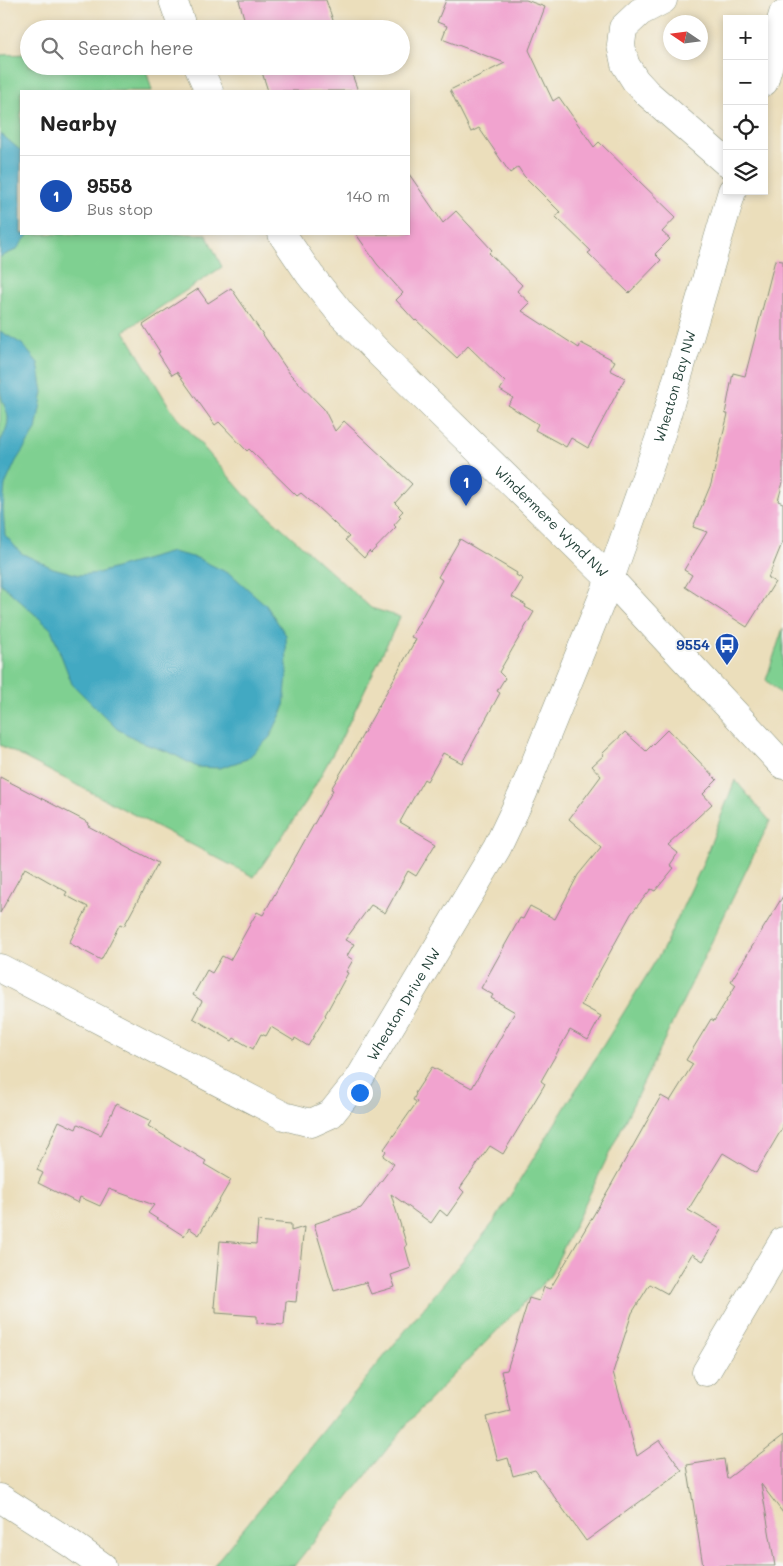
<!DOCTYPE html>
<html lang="en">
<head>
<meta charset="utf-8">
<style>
  :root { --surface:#fff; --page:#f2f2f2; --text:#222; --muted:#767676; --line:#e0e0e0; --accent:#1a73e8 }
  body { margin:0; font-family:Mali,sans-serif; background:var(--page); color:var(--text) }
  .controls { position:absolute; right:15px; top:15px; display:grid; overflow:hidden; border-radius:0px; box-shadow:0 2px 8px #0003 }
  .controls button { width:45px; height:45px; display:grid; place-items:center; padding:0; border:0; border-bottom:1px solid var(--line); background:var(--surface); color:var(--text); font:25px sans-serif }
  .compass { position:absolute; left:663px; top:15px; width:45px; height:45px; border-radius:50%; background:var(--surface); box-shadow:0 2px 8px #0003; rotate:283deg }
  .you { position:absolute; left:359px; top:1092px; width:18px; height:18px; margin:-12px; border:4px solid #fff; border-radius:50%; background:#1a73e8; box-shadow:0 0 0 8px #1a73e833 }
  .badge { display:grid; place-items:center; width:32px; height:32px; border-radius:50%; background:var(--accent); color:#fff; font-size:16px; font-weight:700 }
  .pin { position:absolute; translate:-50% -41px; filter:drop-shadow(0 1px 2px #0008) }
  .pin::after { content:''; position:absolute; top:26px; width:18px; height:15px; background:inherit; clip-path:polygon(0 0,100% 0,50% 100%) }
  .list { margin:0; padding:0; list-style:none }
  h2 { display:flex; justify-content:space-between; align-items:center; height:65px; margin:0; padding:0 20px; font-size:21px }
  h2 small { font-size:16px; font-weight:400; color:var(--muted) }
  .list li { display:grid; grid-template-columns:32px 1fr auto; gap:15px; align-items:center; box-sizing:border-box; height:80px; padding:0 20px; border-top:1px solid var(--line) }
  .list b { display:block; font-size:19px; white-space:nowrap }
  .list p { margin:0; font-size:16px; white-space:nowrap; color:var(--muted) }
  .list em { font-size:16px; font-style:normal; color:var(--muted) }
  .icon { flex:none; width:28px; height:28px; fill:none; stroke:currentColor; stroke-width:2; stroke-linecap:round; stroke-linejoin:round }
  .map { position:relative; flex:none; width:783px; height:1566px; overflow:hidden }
  .search { position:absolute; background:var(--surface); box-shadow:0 2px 8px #0003; left:20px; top:20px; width:390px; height:55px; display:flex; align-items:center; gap:12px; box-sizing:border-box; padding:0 18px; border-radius:28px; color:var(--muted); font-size:19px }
  .panel { position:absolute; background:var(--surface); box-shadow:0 2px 8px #0003; left:20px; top:90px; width:390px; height:145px; border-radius:0px }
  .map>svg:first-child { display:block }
</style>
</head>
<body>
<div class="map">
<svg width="783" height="1566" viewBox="0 0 783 1566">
  <rect width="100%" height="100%" fill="#f6f6f2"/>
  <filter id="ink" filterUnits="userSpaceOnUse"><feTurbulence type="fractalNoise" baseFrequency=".02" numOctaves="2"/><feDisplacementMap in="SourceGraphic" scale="10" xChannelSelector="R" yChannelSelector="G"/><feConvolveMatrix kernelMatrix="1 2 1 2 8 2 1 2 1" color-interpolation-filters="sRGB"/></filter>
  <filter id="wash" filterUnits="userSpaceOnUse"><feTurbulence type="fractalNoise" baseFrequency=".0096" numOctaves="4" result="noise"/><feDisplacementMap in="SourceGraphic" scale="20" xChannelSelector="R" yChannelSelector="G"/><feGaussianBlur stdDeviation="1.12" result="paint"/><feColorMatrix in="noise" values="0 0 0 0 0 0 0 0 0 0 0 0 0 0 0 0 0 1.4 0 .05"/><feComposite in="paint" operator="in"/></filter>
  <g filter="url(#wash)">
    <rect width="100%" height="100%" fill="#ebdebb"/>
    <g fill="#7fd091" stroke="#4f8662">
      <path d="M 29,54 L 29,66 L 145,66 L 152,91 L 21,91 L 21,234 L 206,234 L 222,267 L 124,331 L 172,411 L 244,494 L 371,608 L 400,617 L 342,737 L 306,802 L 254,877 L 0,745 L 0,55 Z"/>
      <path d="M 783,628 L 783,696 L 766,680 Z"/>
      <path d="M 735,780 L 770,821 L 550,1276 L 411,1419 L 294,1566 L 213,1566 L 494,1222 L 663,949 L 702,866 Z"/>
    </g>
    <g fill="#42a9c2" stroke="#30737b">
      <path d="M 0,133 L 21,151 L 21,234 L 29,234 L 16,250 L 0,257 Z"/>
      <path d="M 0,331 L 22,344 L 38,363 L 43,392 L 36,430 L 16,461 L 5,485 L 3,509 L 5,535 L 21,553 L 53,568 L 79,575 L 98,573 L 172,552 L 197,558 L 232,575 L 266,605 L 286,635 L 287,673 L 284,708 L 270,737 L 247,759 L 220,768 L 197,767 L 171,753 L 145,744 L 117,729 L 72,684 L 51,629 L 0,583 L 0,442 C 17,411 2,414 0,387 C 0,368 0,349 0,331 Z"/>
    </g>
    <g id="blocks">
      <g fill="#f1a3cf">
        <path d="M 239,0 L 326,0 L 336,29 L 247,29 Z"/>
        <path d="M 446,0 L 526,0 L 545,7 L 529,50 L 553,101 L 559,97 L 594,147 L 599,142 L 676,217 L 662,232 L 670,239 L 655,254 L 661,260 L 629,293 L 588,253 L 591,251 L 556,217 L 560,212 L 524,176 L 518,167 L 510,173 L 479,128 L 471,132 L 450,90 L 505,63 L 442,39 L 447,26 L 437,22 Z"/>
        <path d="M 260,66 L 349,66 L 358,91 L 268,91 Z"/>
        <path d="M 409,174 L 443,223 L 456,211 L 492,250 L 489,253 L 522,285 L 517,291 L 530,303 L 522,311 L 579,348 L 581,343 L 615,361 L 610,370 L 625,378 L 588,448 L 571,438 L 566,447 L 535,430 L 538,424 L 508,405 L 513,398 L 500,390 L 505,382 L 468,346 L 457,358 L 416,320 L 415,321 L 396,300 L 403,293 L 377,264 L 356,234 L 409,234 Z"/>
        <path d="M 775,260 L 783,261 L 783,482 L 778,501 L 783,503 L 783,541 L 768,578 L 775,582 L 747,627 L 685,587 L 692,575 L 684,570 L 707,532 L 693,527 L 711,484 L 728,414 L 725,414 L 733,373 L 745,376 Z"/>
        <path d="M 231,288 L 290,374 L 324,409 L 335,431 L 344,421 L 412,484 L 395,503 L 403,511 L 399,515 L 401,517 L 394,525 L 396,527 L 371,553 L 369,551 L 364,558 L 345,540 L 349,537 L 316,506 L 301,493 L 297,496 L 249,449 L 247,451 L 219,422 L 215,425 L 177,372 L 172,375 L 158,353 L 160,352 L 143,325 L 198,289 L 208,303 Z"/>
        <path d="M 460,539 L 517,573 L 516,575 L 523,579 L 512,597 L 526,605 L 525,607 L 534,612 L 499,672 L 505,678 L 497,691 L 500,693 L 462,763 L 443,753 L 427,781 L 424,779 L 400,822 L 436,843 L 416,876 L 408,871 L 385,913 L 371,905 L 345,940 L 354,944 L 347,956 L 353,960 L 346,972 L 348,973 L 325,1015 L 326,1016 L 308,1046 L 295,1038 L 294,1041 L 271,1027 L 266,1036 L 261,1034 L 253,1049 L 234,1038 L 232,1041 L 193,1018 L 202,1001 L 193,995 L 207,970 L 212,973 L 222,956 L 230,960 L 257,912 L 263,915 L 333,790 L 331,789 L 352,754 L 416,639 L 411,637 L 442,580 L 438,577 Z"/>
        <path d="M 668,729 L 717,780 L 703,794 L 712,804 L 668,845 L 678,853 L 670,865 L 674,868 L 655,891 L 651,889 L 631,914 L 581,1005 L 601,1016 L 588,1040 L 570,1030 L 541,1081 L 545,1084 L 503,1154 L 490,1146 L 460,1188 L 464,1192 L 447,1216 L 440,1210 L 431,1223 L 391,1194 L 407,1246 L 405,1246 L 411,1268 L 391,1275 L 395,1287 L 371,1294 L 366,1282 L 334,1291 L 314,1224 L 361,1208 L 394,1164 L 383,1156 L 386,1151 L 384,1149 L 417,1102 L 413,1100 L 416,1094 L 415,1093 L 432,1067 L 472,1088 L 515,1012 L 491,998 L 493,995 L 481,988 L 520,918 L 523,919 L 530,906 L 555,919 L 578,875 L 601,847 L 569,819 L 601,776 L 592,766 L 604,755 L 602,754 L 625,732 L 646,751 Z"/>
        <path d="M 0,777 L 89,823 L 88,826 L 158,863 L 124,926 L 120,924 L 101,960 L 69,943 L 88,907 L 65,895 L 67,892 L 25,868 L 0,913 Z"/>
        <path d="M 783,896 L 783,1127 L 756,1173 L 723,1153 L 688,1210 L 722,1230 L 703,1261 L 692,1254 L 668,1294 L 650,1284 L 632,1313 L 613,1372 L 637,1456 L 660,1440 L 682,1471 L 586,1541 L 535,1470 L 513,1476 L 508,1458 L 498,1461 L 486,1417 L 510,1411 L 501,1371 L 507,1370 L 529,1298 L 539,1301 L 544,1287 L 550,1289 L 610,1187 L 661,1096 L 670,1101 L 693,1064 L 686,1060 L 711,1019 L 714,1021 L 736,985 L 731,981 Z"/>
        <path d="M 116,1104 L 151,1121 L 148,1126 L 206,1161 L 204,1164 L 231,1180 L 199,1235 L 189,1228 L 184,1236 L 148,1213 L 154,1205 L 109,1189 L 100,1206 L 80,1197 L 78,1203 L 38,1183 L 43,1173 L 37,1170 L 59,1121 L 76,1129 L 78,1124 L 101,1135 Z"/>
        <path d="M 258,1221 L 291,1224 L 291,1231 L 304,1227 L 296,1302 L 286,1301 L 284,1325 L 257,1323 L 257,1316 L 216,1313 L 216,1307 L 214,1307 L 220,1241 L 256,1244 Z"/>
        <path d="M 783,1436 L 783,1513 L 761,1484 L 775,1566 L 703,1566 L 687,1465 L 724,1459 L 727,1479 Z"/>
      </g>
    </g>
  </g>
  <g filter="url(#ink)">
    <use href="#blocks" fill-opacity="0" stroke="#858e78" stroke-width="1"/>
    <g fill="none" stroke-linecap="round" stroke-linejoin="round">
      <defs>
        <g id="minor">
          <path d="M 663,0 L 640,12 L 623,28 L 621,45 L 625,64 L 635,80 L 647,93 L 727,163"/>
          <path d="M 764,82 L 783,14"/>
          <path id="s1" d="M 0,968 L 284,1116 L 311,1123 L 331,1114 L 359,1079 L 497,848 L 523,793 L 610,579 L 662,431 L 732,191"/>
          <path d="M 706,1372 L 783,1241"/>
        </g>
        <g id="tertiary">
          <path d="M 173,0 L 183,29"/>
          <path d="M 198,66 L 209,91"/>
          <path id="s2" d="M 282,234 L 310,275 L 342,315 L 381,355 L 610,579 L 783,765"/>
          <path d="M 0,1498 L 70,1543 L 102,1566"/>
        </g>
      </defs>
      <use href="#minor" stroke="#858e78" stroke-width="29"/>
      <use href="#tertiary" stroke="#858e78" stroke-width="29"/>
      <use href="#minor" stroke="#fff" stroke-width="28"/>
      <use href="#tertiary" stroke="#fff" stroke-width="28"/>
    </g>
  </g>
  <defs>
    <symbol id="bus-pin" viewBox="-11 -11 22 30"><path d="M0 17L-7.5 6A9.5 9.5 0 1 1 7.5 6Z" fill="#1a4fb4" stroke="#f6f6f2"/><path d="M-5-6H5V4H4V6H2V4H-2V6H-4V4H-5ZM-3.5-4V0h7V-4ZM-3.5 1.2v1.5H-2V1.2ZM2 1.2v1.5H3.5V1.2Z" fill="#fff"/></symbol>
  </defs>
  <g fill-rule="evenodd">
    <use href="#bus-pin" x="713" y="631" width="28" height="38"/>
  </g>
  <g text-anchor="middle" stroke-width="4" stroke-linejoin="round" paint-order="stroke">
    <g font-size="14" fill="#1f3d34" stroke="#f6f6f2">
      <text dy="5" stroke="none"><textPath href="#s1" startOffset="1179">Wheaton Bay NW</textPath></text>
      <text dy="5" stroke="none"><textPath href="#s2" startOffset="395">Windermere Wynd NW</textPath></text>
      <text dy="5" stroke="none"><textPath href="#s1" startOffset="502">Wheaton Drive NW</textPath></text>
    </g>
    <g font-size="14" font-weight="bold" fill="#164399" stroke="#f6f6f2" text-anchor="end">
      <text x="710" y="650">9554</text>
    </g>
  </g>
</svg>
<div class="controls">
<button>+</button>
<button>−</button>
<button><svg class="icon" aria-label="locate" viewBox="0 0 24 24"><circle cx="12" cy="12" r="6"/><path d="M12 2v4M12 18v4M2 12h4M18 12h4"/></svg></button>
<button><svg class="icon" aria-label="layers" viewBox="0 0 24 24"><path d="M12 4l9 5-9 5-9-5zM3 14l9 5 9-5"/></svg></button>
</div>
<svg class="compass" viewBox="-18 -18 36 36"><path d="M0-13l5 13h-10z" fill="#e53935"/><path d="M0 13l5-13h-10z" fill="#767676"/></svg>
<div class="you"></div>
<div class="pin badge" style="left:466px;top:506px;background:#1a4fb4">1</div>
<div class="search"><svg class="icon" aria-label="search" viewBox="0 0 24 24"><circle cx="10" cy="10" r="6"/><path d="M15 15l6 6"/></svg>Search here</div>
<section class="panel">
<h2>Nearby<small></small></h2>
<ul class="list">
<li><span class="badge" style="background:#1a4fb4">1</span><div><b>9558</b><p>Bus stop</p></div><em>140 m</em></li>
</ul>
</section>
</div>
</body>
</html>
